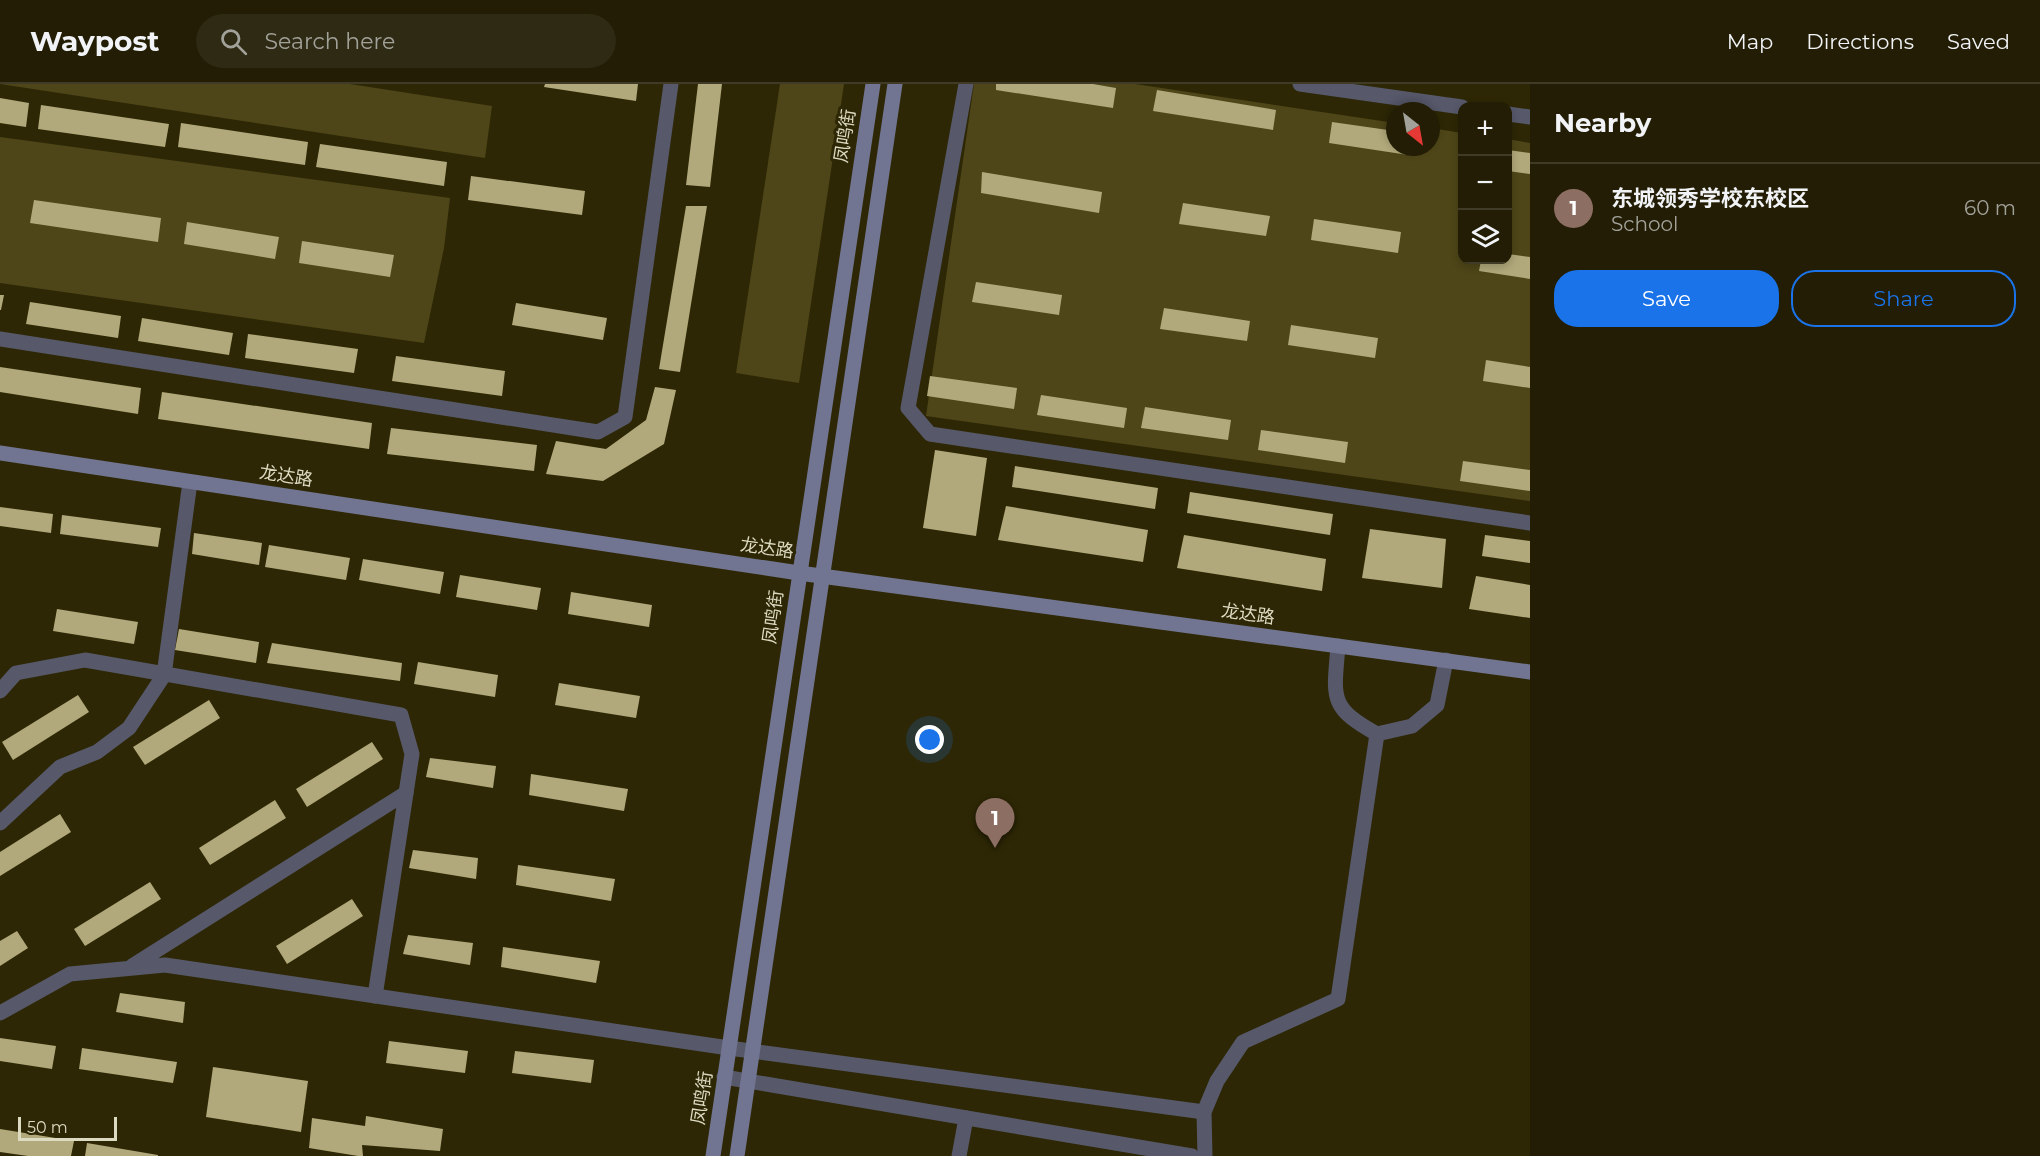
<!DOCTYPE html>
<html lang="en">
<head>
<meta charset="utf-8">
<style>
  :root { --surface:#221d04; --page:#2e2a13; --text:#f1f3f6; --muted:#a2a29a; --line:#3f3b26; --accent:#1a73e8 }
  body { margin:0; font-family:Montserrat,"Noto Sans SC",sans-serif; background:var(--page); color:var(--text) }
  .controls { position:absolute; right:18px; top:18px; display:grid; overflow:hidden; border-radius:12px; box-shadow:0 3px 9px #0003 }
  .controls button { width:54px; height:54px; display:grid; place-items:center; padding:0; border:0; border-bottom:2px solid var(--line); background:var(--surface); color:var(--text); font:30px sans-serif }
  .compass { position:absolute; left:1386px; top:18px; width:54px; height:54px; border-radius:50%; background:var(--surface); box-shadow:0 3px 9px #0003; rotate:149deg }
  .scale { position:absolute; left:18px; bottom:15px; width:99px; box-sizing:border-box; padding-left:6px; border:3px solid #dddac2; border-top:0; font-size:16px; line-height:21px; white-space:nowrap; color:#dddac2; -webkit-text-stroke:4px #2d2705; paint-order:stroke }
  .you { position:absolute; left:930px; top:656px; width:21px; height:21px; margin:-15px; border:4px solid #fff; border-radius:50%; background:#1a73e8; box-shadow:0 0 0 9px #1a73e833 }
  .badge { display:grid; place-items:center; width:39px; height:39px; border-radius:50%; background:var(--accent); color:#fff; font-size:20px; font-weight:700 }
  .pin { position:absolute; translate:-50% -50px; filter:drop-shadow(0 2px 3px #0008) }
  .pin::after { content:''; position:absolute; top:32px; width:21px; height:18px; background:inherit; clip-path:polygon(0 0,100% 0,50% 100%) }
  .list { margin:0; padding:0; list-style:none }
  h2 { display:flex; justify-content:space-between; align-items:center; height:78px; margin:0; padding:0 24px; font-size:26px }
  h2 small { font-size:20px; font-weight:400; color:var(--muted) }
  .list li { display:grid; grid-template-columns:39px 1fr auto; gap:18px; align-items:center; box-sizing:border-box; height:90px; padding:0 24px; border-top:2px solid var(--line) }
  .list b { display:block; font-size:22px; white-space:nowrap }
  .list p { margin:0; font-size:20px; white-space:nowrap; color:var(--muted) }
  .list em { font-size:20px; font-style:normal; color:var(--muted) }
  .actions { display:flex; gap:12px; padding:18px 24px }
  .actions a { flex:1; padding:14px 0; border:2px solid var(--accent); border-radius:24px; text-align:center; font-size:21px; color:var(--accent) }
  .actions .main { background:var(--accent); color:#fff }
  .icon { flex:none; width:33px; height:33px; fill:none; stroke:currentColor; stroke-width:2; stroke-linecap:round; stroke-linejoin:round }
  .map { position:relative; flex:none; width:1530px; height:1072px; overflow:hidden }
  header { display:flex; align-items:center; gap:36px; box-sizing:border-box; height:84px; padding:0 30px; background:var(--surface); border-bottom:2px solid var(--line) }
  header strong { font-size:28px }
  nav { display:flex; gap:33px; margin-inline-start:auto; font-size:21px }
  .search { width:420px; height:54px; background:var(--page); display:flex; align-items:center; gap:15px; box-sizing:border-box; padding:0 21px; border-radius:33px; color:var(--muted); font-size:22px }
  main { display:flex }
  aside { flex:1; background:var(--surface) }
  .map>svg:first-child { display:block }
</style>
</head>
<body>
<header>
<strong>Waypost</strong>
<div class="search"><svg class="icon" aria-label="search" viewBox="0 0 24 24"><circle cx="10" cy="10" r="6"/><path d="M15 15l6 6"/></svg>Search here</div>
<nav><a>Map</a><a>Directions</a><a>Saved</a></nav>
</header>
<main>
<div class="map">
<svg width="1530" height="1072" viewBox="0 0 1530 1072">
  <rect width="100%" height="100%" fill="#2d2705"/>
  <g fill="#4e4618">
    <path d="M 0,0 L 350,0 L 492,22 L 485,74 Z"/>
    <path d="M 780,0 L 844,0 L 799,299 L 736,289 Z"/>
    <path d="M 974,0 L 1135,0 L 1395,39 L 1395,63 L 1431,63 L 1431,44 L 1462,49 L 1462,176 L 1508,176 L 1508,55 L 1530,59 L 1530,417 L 926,332 Z"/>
    <path d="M 0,53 L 450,114 L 444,164 L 424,259 L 0,199 Z"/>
  </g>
  <g fill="#b1a97b">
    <path d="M 545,0 L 638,0 L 636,17 L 544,3 Z"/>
    <path d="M 698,0 L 722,0 L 710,103 L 686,101 Z"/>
    <path d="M 996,0 L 1093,0 L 1116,4 L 1113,24 L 996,6 Z"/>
    <path d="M 1157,6 L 1276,26 L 1273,46 L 1153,27 Z"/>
    <path d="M 0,14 L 29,19 L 26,43 L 0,39 Z"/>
    <path d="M 41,21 L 169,40 L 165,63 L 38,45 Z"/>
    <path d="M 1332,38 L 1395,47 L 1395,63 L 1417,63 L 1415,72 L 1329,59 Z"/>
    <path d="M 181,39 L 308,58 L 305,81 L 178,63 Z"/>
    <path d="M 320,60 L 447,78 L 444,102 L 316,83 Z"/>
    <path d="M 1508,66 L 1530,69 L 1530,90 L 1508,87 Z"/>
    <path d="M 982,88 L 1102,108 L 1099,129 L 981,109 Z"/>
    <path d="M 471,92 L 585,107 L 582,131 L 468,116 Z"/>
    <path d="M 34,116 L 161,134 L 158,158 L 30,139 Z"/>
    <path d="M 1183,119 L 1270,132 L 1266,152 L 1179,140 Z"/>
    <path d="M 686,122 L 707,122 L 680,288 L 659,285 Z"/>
    <path d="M 1314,135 L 1401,148 L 1398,169 L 1311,156 Z"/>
    <path d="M 187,138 L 279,153 L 275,175 L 184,160 Z"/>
    <path d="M 302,157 L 394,171 L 390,193 L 299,179 Z"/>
    <path d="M 1508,170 L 1530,173 L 1530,195 L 1479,187 L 1481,176 L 1508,176 Z"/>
    <path d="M 976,198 L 1062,211 L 1059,231 L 972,218 Z"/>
    <path d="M 0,211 L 4,211 L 1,226 L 0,226 Z"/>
    <path d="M 30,218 L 121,232 L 118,254 L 26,240 Z"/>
    <path d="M 516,219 L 607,234 L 603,256 L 512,241 Z"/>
    <path d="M 1164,224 L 1250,237 L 1247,257 L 1160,245 Z"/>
    <path d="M 142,234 L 233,249 L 229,271 L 138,257 Z"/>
    <path d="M 1291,241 L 1378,254 L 1375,274 L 1288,261 Z"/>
    <path d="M 248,250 L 358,265 L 354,289 L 245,274 Z"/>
    <path d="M 396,272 L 505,287 L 502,312 L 392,297 Z"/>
    <path d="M 1486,276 L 1530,283 L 1530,304 L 1483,297 Z"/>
    <path d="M 0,283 L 141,304 L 138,330 L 0,308 Z"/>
    <path d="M 930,292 L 1017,304 L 1014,325 L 927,312 Z"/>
    <path d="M 655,303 L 676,306 L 664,360 L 603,397 L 546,390 L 556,357 L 606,365 L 646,336 Z"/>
    <path d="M 162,308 L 372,339 L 369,365 L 158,335 Z"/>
    <path d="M 1041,311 L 1127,324 L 1124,344 L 1037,331 Z"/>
    <path d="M 1145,323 L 1231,336 L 1228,356 L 1141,344 Z"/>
    <path d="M 391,344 L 537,361 L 534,387 L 387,370 Z"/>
    <path d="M 1261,346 L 1348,358 L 1345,379 L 1258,366 Z"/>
    <path d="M 935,366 L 987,374 L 976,452 L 923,444 Z"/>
    <path d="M 1463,377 L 1530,386 L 1530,407 L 1460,397 Z"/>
    <path d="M 1015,382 L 1158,404 L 1155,425 L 1012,403 Z"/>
    <path d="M 1190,408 L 1333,430 L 1330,451 L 1187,429 Z"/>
    <path d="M 1006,422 L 1148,446 L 1143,478 L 998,456 Z"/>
    <path d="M 0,423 L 53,430 L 51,449 L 0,442 Z"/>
    <path d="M 62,431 L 161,444 L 158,463 L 60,450 Z"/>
    <path d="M 1370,445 L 1446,455 L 1442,504 L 1362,494 Z"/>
    <path d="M 194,449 L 262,459 L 259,481 L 192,470 Z"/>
    <path d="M 1184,451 L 1326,475 L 1322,507 L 1177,484 Z"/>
    <path d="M 1485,451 L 1530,457 L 1530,479 L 1482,472 Z"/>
    <path d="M 269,461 L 350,474 L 346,496 L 265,483 Z"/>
    <path d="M 363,475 L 444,488 L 440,510 L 359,496 Z"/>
    <path d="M 460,491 L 541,504 L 537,526 L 456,513 Z"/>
    <path d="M 1476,492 L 1530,501 L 1530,534 L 1469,525 Z"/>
    <path d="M 571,508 L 652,521 L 649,543 L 568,530 Z"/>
    <path d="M 57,525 L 138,538 L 134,560 L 53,547 Z"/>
    <path d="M 179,545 L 259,558 L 256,579 L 175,566 Z"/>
    <path d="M 272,559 L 402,579 L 400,597 L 267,579 Z"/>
    <path d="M 418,578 L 498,591 L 495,613 L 414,600 Z"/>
    <path d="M 559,599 L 640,612 L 636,634 L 555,621 Z"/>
    <path d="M 78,611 L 89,628 L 13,676 L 2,658 Z"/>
    <path d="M 209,616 L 220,634 L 145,681 L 133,663 Z"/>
    <path d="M 372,658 L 383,675 L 307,723 L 296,705 Z"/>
    <path d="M 430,674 L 496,682 L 493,704 L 426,693 Z"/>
    <path d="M 531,690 L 628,705 L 624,727 L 529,711 Z"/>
    <path d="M 275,716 L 286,734 L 210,781 L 199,764 Z"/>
    <path d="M 60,730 L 71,748 L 0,792 L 0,768 Z"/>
    <path d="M 413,766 L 478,774 L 476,795 L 409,784 Z"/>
    <path d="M 518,781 L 615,795 L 611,817 L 516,801 Z"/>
    <path d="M 150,798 L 161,815 L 85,862 L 74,845 Z"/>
    <path d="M 352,815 L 363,832 L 287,880 L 276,862 Z"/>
    <path d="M 17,847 L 28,864 L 0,882 L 0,857 Z"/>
    <path d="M 408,851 L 473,859 L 470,881 L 403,870 Z"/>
    <path d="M 503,863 L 600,877 L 596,899 L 501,883 Z"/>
    <path d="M 120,909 L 185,918 L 183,939 L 116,928 Z"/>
    <path d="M 0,954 L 56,962 L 52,985 L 0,977 Z"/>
    <path d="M 389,957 L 468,967 L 465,989 L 386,979 Z"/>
    <path d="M 82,964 L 177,978 L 173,999 L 79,985 Z"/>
    <path d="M 515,967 L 594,976 L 591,999 L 512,989 Z"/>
    <path d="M 213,983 L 308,997 L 301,1048 L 206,1033 Z"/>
    <path d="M 366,1032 L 443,1045 L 440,1067 L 362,1061 L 363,1072 L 358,1072 L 309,1064 L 312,1034 L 365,1042 Z"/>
    <path d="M 0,1045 L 74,1057 L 71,1072 L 28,1072 L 0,1068 Z"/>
    <path d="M 87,1059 L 158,1071 L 158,1072 L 85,1072 Z"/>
  </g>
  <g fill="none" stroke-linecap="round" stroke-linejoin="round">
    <g stroke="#57596b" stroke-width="15">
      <path d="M 966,0 L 908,324 L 930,350 L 1530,439"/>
      <path d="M 1300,0 L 1462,23"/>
      <path d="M 1508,30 L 1530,33"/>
      <path d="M 0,255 L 598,348 L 625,333 L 671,0"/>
      <path d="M 1338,562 C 1334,613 1328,623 1377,650 L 1412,642 L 1437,621 L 1446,576"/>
      <path d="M 0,607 L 16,589 L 85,576 L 401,631 L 412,670 L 375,912"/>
      <path d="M 0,739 L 60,683 L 97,668 L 129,644 L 164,591 L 190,398"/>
      <path d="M 132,882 L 406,709"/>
      <path d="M 0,929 L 70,890 L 165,881 L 729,964 L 1204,1028"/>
      <path d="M 724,993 L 1192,1072"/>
      <path d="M 959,1072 L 966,1034"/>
      <path d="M 1205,1072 L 1204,1028 L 1217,997 L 1243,958 L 1338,915 L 1377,650"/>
    </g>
    <g stroke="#727591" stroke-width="15">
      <path d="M 0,369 L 799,489 L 1530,588"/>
      <path d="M 713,1072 L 873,0"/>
      <path d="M 737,1072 L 895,0"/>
    </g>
  </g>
  <g text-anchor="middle" stroke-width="6" stroke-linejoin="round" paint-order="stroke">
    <g font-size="18" fill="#dddac2" stroke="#2d2705">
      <text transform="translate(845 52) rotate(-81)" y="6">凤鸣街</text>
      <text transform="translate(286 392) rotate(9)" y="6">龙达路</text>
      <text transform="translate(767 464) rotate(8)" y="6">龙达路</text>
      <text transform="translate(1248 530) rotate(8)" y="6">龙达路</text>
      <text transform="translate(773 533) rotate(-82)" y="6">凤鸣街</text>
      <text transform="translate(702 1014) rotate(-81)" y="6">凤鸣街</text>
    </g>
  </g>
</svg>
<div class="controls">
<button>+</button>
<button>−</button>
<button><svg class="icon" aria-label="layers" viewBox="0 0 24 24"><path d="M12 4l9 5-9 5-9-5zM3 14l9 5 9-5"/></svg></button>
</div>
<svg class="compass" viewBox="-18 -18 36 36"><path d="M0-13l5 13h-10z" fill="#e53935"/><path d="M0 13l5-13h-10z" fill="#a2a29a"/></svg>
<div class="scale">50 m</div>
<div class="you"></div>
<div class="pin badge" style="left:995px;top:764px;background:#8d6e63">1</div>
</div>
<aside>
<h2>Nearby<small></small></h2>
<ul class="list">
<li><span class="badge" style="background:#8d6e63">1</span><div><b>东城领秀学校东校区</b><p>School</p></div><em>60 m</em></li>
</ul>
<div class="actions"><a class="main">Save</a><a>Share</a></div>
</aside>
</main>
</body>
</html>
